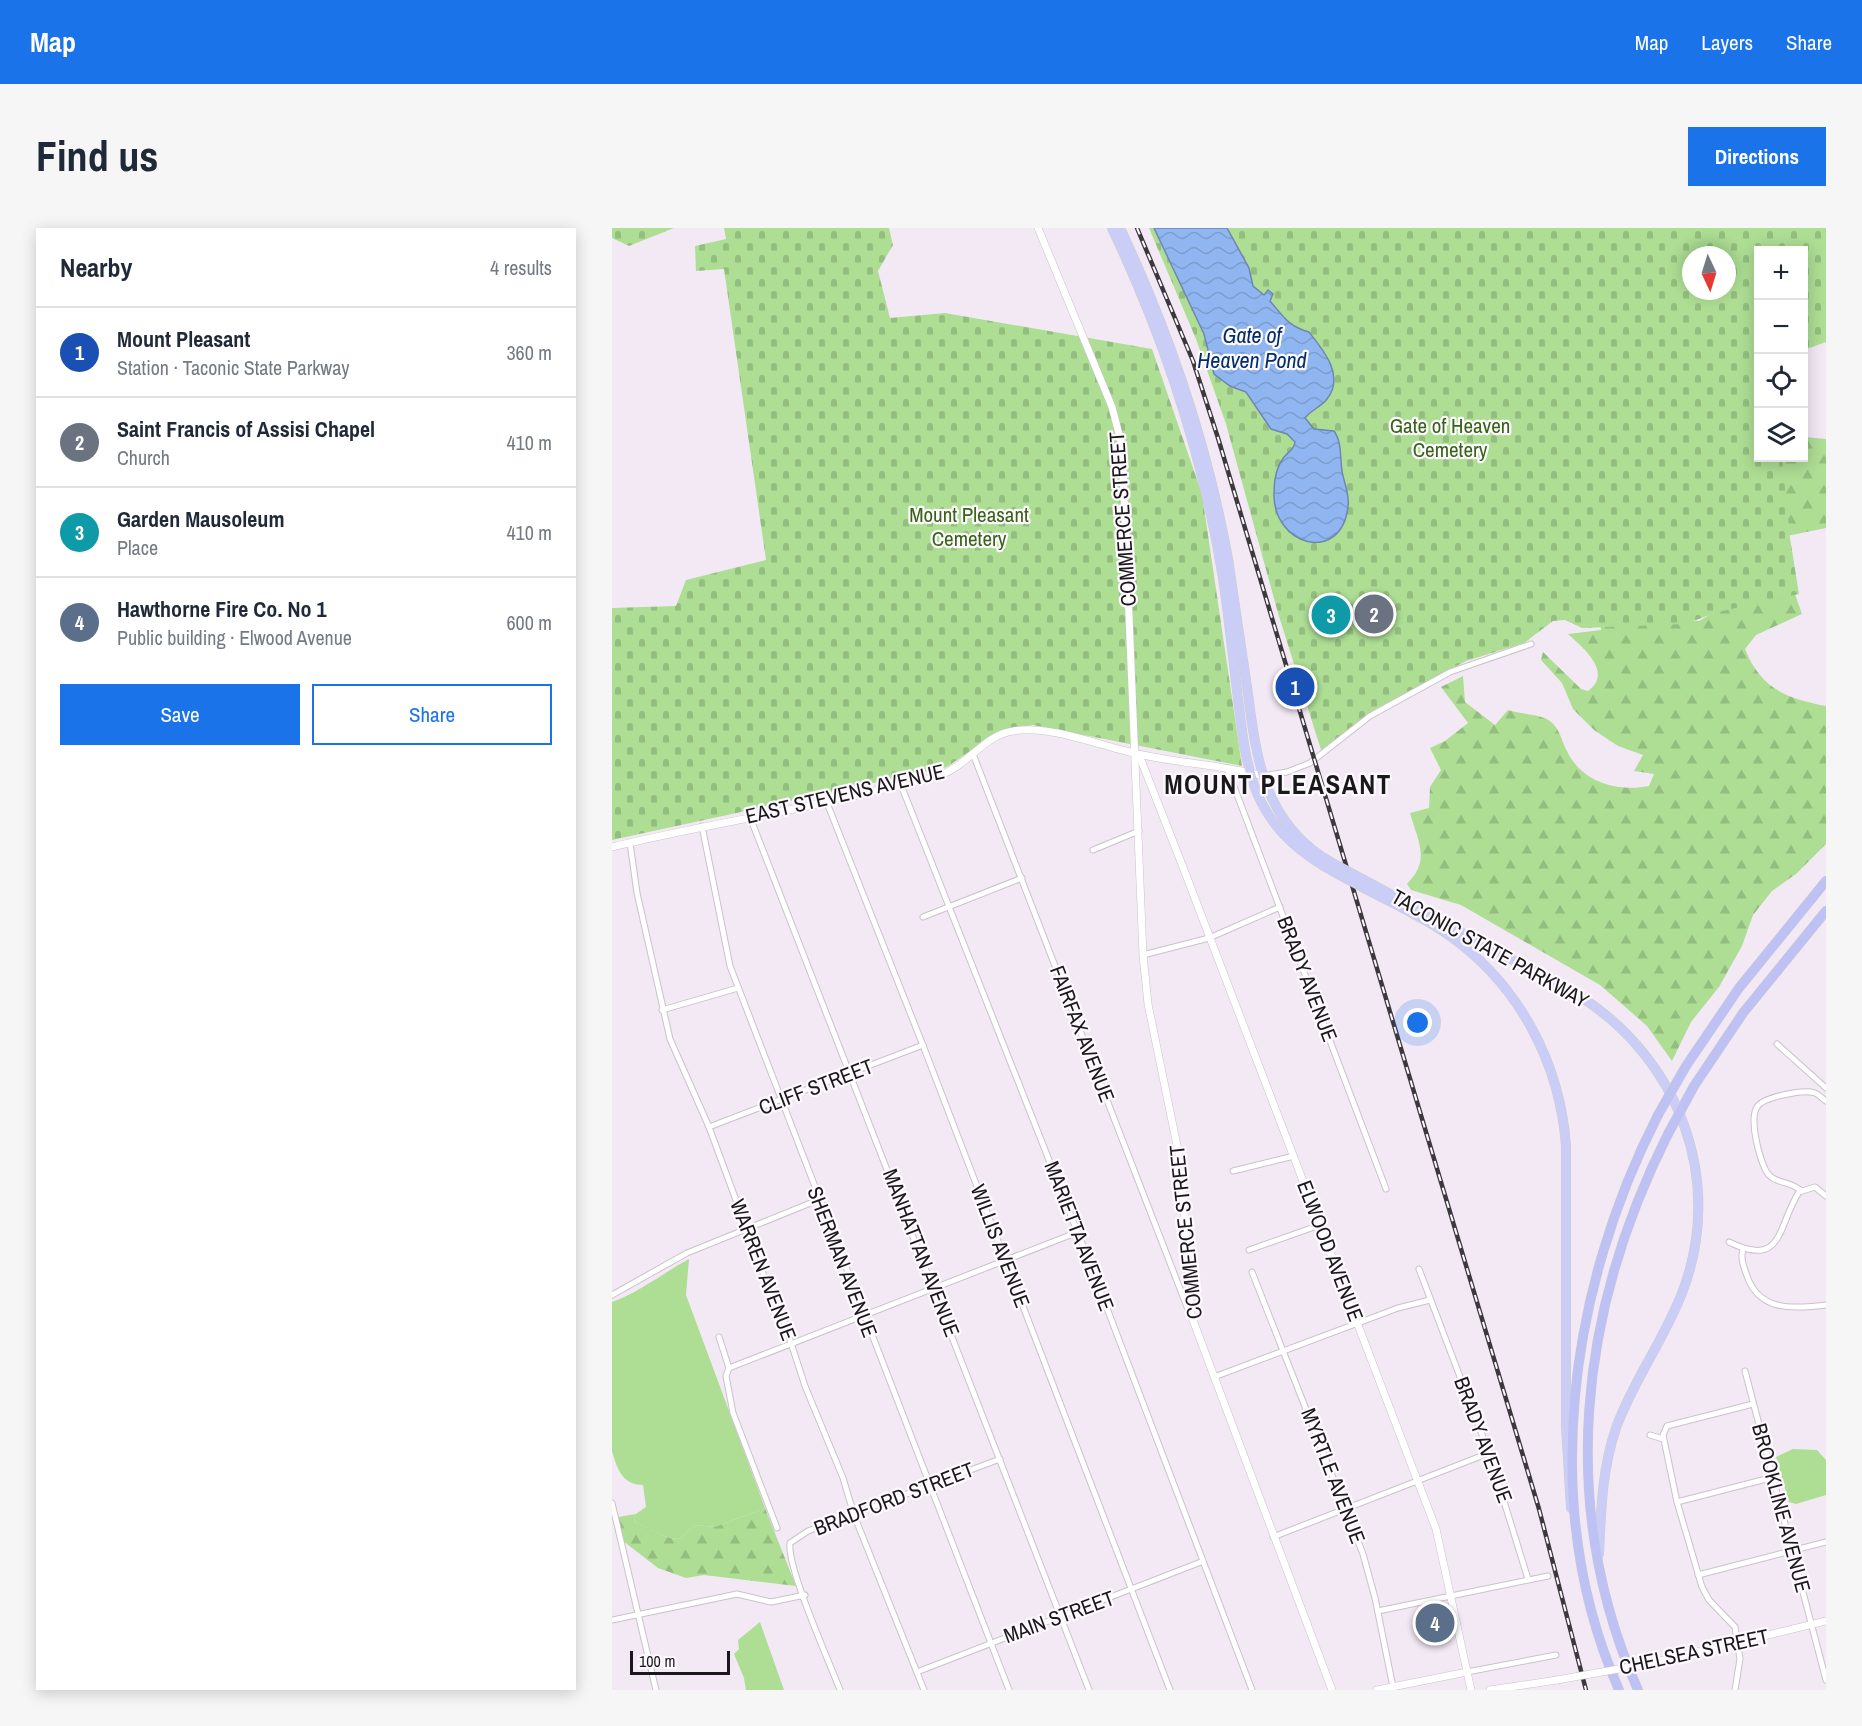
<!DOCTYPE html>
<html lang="en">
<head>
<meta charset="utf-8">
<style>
  :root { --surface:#fff; --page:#f6f6f7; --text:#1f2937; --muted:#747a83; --line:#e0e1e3; --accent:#1a73e8 }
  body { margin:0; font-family:"Archivo Narrow",sans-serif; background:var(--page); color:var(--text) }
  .controls { position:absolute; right:18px; top:18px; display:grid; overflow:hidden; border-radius:0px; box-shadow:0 3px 15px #0003 }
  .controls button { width:54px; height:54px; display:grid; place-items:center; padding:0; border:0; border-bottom:2px solid var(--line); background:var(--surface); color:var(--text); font:30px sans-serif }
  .compass { position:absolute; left:1070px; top:18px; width:54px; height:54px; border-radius:50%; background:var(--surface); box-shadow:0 3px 15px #0003; rotate:176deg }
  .scale { position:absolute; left:18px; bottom:15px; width:100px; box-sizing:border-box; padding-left:6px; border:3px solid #1b181c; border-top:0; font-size:16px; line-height:21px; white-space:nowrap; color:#1b181c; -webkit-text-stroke:4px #fdf9fe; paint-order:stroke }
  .you { position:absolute; left:806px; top:795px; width:21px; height:21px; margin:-15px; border:4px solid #fff; border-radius:50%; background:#1a73e8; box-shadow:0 0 0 9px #1a73e833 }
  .badge { display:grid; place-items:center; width:39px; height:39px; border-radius:50%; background:var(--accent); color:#fff; font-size:20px; font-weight:700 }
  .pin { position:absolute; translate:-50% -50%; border:3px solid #fff; box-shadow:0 2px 6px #0006 }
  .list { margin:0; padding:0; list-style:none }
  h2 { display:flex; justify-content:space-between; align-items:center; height:78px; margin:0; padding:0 24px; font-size:26px }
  h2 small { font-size:20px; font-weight:400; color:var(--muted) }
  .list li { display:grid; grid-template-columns:39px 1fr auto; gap:18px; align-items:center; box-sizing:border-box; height:90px; padding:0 24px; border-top:2px solid var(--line) }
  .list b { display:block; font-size:22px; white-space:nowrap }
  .list p { margin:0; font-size:20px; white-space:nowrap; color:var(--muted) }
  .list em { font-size:20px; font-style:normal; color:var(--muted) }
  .actions { display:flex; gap:12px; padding:18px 24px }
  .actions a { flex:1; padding:14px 0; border:2px solid var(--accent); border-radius:0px; text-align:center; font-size:21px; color:var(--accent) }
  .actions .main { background:var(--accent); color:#fff }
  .icon { flex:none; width:33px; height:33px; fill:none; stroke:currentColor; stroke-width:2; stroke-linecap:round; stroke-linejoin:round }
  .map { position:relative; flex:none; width:1214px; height:1462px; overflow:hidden; border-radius:0px }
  header { display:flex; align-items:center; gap:36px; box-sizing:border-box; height:84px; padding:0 30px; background:var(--accent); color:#fff }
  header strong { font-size:28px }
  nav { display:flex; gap:33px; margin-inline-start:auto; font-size:21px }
  .intro { display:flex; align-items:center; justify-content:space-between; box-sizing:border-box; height:144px; padding:0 36px }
  h1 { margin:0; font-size:42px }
  .button { padding:15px 27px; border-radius:0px; background:var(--accent); color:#fff; font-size:21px; font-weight:700 }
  main { display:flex; gap:36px; padding:0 36px }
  aside { flex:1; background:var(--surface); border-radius:0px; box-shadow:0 3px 15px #0003 }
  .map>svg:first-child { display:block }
</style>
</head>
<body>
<header>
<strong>Map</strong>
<nav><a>Map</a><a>Layers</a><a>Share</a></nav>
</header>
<div class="intro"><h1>Find us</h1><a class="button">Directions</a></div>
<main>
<aside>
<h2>Nearby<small>4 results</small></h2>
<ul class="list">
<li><span class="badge" style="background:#1a4fb4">1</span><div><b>Mount Pleasant</b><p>Station · Taconic State Parkway</p></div><em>360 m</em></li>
<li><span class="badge" style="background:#6b7280">2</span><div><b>Saint Francis of Assisi Chapel</b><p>Church</p></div><em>410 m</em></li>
<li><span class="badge" style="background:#0f9aa8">3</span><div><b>Garden Mausoleum</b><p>Place</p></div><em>410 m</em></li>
<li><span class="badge" style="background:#5c6f8a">4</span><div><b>Hawthorne Fire Co. No 1</b><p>Public building · Elwood Avenue</p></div><em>600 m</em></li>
</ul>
<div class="actions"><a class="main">Save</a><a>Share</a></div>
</aside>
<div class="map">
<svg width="1214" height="1462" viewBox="0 0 1214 1462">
  <defs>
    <pattern id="forest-firs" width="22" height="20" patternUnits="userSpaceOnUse" patternTransform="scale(1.5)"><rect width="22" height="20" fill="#adde94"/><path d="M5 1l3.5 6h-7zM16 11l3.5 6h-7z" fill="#94be7f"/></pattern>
    <pattern id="cemetery-stones" width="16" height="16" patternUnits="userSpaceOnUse" patternTransform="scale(1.5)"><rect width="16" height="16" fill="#adde94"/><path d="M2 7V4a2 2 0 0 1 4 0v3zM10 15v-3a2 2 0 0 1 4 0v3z" fill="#94be7f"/></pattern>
    <pattern id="water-waves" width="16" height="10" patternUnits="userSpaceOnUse" patternTransform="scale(1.5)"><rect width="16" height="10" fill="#90b6f1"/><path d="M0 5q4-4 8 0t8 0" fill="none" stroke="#7c9cce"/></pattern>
  </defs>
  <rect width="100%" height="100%" fill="#f3e9f5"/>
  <g fill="#adde94">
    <path d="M 77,1031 L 74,1067 L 153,1280 L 103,1299 L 83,1297 L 67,1311 C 51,1311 37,1299 22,1294 L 24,1286 L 34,1279 L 31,1257 C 10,1257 5,1240 0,1223 L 0,1074 C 28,1064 51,1045 77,1031 Z"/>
    <path d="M 1181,1221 L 1205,1222 L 1214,1232 L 1214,1267 L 1184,1276 L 1177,1274 L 1164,1229 Z"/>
    <path d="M 148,1394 L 172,1462 L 134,1462 L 132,1450 L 122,1426 L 127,1421 L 126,1412 Z"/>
  </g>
  <g fill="url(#forest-firs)">
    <path d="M 1192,209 L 1214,211 L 1214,300 L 1175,308 L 1176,324 L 1146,230 L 1192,230 Z"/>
    <path d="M 1178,352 L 1190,386 L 1144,407 L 1133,421 C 1149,461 1174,470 1214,478 L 1214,616 L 1184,646 L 1160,663 L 1141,687 L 1130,718 L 1107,759 L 1079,794 L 1060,833 L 1035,798 L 988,757 L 849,677 L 799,662 L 795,656 C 819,632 806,614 798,585 L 817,580 L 818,559 L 829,542 L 818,520 L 833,513 L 856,495 L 829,459 L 851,448 L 853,474 L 883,497 L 896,482 C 908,486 923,486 932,490 C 947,495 949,512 955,523 C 970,555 1006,564 1037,558 L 1042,546 L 1022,543 L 1031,527 L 1006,518 L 982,502 L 961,481 L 950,455 L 929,432 L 931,424 L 969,461 L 976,463 C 1002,444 970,419 956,406 L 989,402 L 988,384 L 1087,393 L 1134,366 Z"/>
    <path d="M 153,1280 L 184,1358 L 92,1347 L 74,1350 L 46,1340 L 11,1313 L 6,1289 L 24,1286 L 22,1294 C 38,1299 51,1311 67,1311 L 83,1297 L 103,1299 Z"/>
  </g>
  <g fill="url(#cemetery-stones)" fill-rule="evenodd">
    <path d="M 0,0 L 62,0 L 17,18 L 0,10 Z"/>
    <path d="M 112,0 L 277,0 L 281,17 L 266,43 L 278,90 L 333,85 L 540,121 L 590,266 L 630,538 L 421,497 L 387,503 L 335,539 L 0,612 L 0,380 L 64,378 L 74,352 L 154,332 L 112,41 L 84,43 L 83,18 L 114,11 Z"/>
    <path d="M 537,0 L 1214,0 L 1214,114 L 1192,122 L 1192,22 L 1146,22 L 1146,230 L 1170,230 L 1178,310 L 1187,366 L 1106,384 L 1073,396 L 970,400 L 953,392 L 941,393 L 912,415 L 854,433 L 764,481 L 709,522 L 666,385 L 614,196 L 584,111 ZM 1079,27 L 1115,27 L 1115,63 L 1079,63 Z"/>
  </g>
  <path fill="url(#water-waves)" stroke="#6d87b1" stroke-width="1.5" d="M 542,0 L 615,0 L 637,40 L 641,58 L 652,67 L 656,62 L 661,66 L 658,73 C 672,89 676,98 697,104 C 712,123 733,148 715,171 C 709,179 699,182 693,190 L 702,201 L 722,203 C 730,214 728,230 730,243 C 732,255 738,267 736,279 C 729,337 660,318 662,264 C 662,252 665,238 672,229 C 677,223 682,222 683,214 L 675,206 L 659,201 L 634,164 L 618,158 L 602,146 L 592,106 Z"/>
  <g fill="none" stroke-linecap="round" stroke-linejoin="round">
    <defs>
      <g id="minor">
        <path d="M 361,526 L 577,1084"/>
        <path d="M 615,540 L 774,961"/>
        <path d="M 651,548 L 675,544 L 698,535 L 758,488 L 838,444 L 919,416"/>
        <path d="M 289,557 L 482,1046 L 640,1462"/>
        <path d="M 215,575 L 312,820 L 558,1462"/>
        <path d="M 138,589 L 477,1462"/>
        <path d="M 90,598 L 118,738 L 397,1462"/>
        <path d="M 18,615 L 25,665 L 58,811 L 97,899 L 155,1056 L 168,1081 L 193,1158 L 231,1250 L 242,1287 L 312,1462"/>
        <path d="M 481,622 L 527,603"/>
        <path d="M 311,689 L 410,650"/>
        <path d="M 531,727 L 597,710 L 668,679"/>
        <path d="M 50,782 L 126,760"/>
        <path d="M 1165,816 L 1214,860"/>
        <path d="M 97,899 L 311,817"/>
        <path d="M 621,943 L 682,928"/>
        <path d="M 1189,963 C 1179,952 1162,957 1154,943 C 1147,929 1137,892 1145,879 C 1151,869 1192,861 1203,865 C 1206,866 1211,871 1214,873"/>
        <path d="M 1117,1014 C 1172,1041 1165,998 1187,964 L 1203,959 L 1214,968"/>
        <path d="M 1131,1021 C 1128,1031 1132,1039 1135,1048 C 1148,1085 1182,1080 1214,1077"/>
        <path d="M 637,1022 L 708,997"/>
        <path d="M 807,1041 L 877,1225 L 916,1351"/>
        <path d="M 640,1044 L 751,1326 L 763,1370 L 781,1459"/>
        <path d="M 0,1067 L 75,1025 L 206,972"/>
        <path d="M 107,1109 L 117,1140 L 114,1148 L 121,1185 L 165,1300"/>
        <path d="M 117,1140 L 466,1004"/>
        <path d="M 1133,1143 L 1214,1452"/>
        <path d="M 602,1149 L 786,1080 L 818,1072"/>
        <path d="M 1038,1207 L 1051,1211"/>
        <path d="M 1065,1274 L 1162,1249"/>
        <path d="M 0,1275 L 44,1462"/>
        <path d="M 661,1309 L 877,1225"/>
        <path d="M 1086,1347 L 1214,1314"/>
        <path d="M 766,1383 L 936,1348"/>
        <path d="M 0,1392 L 125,1366 L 159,1374 L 193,1367"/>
        <path d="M 305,1444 L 589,1334"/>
        <path d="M 855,1444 L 944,1427"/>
        <path d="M 228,1462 C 217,1433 175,1340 178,1315 L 196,1303 L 388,1231"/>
        <path d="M 1123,1462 L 1128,1431 L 1123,1399 L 1097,1372 L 1090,1359 L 1065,1274 L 1051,1207 L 1055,1198 L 1141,1176"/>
      </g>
      <g id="tertiary">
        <path d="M 426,0 L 500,179 L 510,218 L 531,727 L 536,776 L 569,937 L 579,1087 L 720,1462"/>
        <path d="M 522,525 L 529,532 L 569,634 L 824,1301 L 859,1462"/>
        <path d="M 0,619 C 86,598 173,585 258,564 C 281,559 306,555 329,547 C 356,537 372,507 401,503 C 439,496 493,520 531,527 C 571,536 612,537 651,548"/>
        <path d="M 1035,1436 L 1214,1393"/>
        <path d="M 765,1462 L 855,1444"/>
        <path d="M 878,1462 L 945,1452"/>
      </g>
      <g id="trunk">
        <path d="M 500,0 C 553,112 591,227 611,350 C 617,390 621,431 626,471 C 630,503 633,535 645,565 C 661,603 690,627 726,646"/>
        <path d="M 508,0 C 558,106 595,215 616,331 C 623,376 629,421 636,466 C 640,497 644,529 655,559 C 668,592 691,619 722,636"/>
        <path d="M 752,652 L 964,766 C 1066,828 1114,952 1070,1065 C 1052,1112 1021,1153 1004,1200 C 990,1241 989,1283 987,1326"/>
        <path d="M 754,661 C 782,676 812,689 838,708 C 907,757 948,835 954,918 L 954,1198 L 959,1280"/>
      </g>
      <g id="motorway">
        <path d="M 1074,838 L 1127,760 L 1214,653"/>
        <path d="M 1082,858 L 1131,785 L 1214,683"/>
        <path d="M 1007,1462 C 926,1278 957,1061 1046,887"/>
        <path d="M 1026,1462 C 945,1278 967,1083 1056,906"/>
      </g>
    </defs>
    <use href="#minor" stroke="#cbc1cd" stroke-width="7"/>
    <use href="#tertiary" stroke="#cbc1cd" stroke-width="8"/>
    <use href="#trunk" stroke="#cdcccd" stroke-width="10"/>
    <use href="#motorway" stroke="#cdcccd" stroke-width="10"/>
    <use href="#minor" stroke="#fff" stroke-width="5"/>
    <use href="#tertiary" stroke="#fff" stroke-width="7"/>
    <use href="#trunk" stroke="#cacef6" stroke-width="9"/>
    <use href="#motorway" stroke="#bdc1f4" stroke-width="9"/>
    <defs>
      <path id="rail" d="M 525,0 L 581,133 L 606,210 L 927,1281 L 974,1462"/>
    </defs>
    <use href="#rail" stroke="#3c383d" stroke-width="4.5"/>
    <use href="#rail" stroke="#fdf9fe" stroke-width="2" stroke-dasharray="7" stroke-linecap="butt"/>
    <defs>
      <path id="tertiary-bridge" d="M 945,1452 L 1035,1436"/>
      <g id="trunk-bridge">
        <path d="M 722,636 L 752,652"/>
        <path d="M 726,646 L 754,661"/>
      </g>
      <g id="motorway-bridge">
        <path d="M 1046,887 L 1074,838"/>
        <path d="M 1056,906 L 1082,858"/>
      </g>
    </defs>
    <use href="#tertiary-bridge" stroke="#cbc1cd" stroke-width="8" stroke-linecap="butt"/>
    <use href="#trunk-bridge" stroke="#cdcccd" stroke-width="10" stroke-linecap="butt"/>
    <use href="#motorway-bridge" stroke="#cdcccd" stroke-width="10" stroke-linecap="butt"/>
    <use href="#tertiary-bridge" stroke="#fff" stroke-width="7"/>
    <use href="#trunk-bridge" stroke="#cacef6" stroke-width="9"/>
    <use href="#motorway-bridge" stroke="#bdc1f4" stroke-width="9"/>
  </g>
  <g text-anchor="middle" stroke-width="4.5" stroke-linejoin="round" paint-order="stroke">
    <g font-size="21" fill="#376416" stroke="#fdf9fe">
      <text x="838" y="205">Gate of Heaven<tspan x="838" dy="24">Cemetery</tspan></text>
      <text x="357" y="294">Mount Pleasant<tspan x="357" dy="24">Cemetery</tspan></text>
    </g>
    <g font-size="21" fill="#1b181c" stroke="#fdf9fe">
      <text transform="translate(511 291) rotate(-94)" y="7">COMMERCE STREET</text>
      <text transform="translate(233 566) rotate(-13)" y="7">EAST STEVENS AVENUE</text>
      <text transform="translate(878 721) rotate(29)" y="7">TACONIC STATE PARKWAY</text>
      <text transform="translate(695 751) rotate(69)" y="7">BRADY AVENUE</text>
      <text transform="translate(470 806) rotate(69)" y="7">FAIRFAX AVENUE</text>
      <text transform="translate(204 859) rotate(-21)" y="7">CLIFF STREET</text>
      <text transform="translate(574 1004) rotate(-96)" y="7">COMMERCE STREET</text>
      <text transform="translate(467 1008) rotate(69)" y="7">MARIETTA AVENUE</text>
      <text transform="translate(388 1018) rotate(69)" y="7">WILLIS AVENUE</text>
      <text transform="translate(718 1023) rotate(69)" y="7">ELWOOD AVENUE</text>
      <text transform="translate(309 1025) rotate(69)" y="7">MANHATTAN AVENUE</text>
      <text transform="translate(230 1034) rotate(69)" y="7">SHERMAN AVENUE</text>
      <text transform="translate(151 1042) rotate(69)" y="7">WARREN AVENUE</text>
      <text transform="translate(871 1212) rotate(70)" y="7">BRADY AVENUE</text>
      <text transform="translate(721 1248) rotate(69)" y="7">MYRTLE AVENUE</text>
      <text transform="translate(282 1271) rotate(-21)" y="7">BRADFORD STREET</text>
      <text transform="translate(1169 1280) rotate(75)" y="7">BROOKLINE AVENUE</text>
      <text transform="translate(447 1389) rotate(-20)" y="7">MAIN STREET</text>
      <text transform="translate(1082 1424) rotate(-12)" y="7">CHELSEA STREET</text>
    </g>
    <g font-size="22" font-style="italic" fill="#012d6b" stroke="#fdf9fe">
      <text x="640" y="115">Gate of<tspan x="640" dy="25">Heaven Pond</tspan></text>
    </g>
    <g font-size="27" font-weight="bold" letter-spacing="1.5" fill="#1b181c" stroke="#fdf9fe">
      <text x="666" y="566">MOUNT PLEASANT</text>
    </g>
  </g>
</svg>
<div class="controls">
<button>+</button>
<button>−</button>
<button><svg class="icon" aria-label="locate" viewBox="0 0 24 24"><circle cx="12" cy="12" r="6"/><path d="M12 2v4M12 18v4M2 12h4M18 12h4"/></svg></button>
<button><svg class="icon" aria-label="layers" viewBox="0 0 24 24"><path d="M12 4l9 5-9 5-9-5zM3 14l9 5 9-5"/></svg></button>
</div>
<svg class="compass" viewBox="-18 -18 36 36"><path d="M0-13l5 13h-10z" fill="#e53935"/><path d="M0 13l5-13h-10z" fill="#747a83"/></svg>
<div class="scale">100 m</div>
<div class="you"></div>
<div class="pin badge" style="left:683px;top:459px;background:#1a4fb4">1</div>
<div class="pin badge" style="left:762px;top:386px;background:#6b7280">2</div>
<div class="pin badge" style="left:719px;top:387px;background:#0f9aa8">3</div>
<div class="pin badge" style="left:823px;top:1395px;background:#5c6f8a">4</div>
</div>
</main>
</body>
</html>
